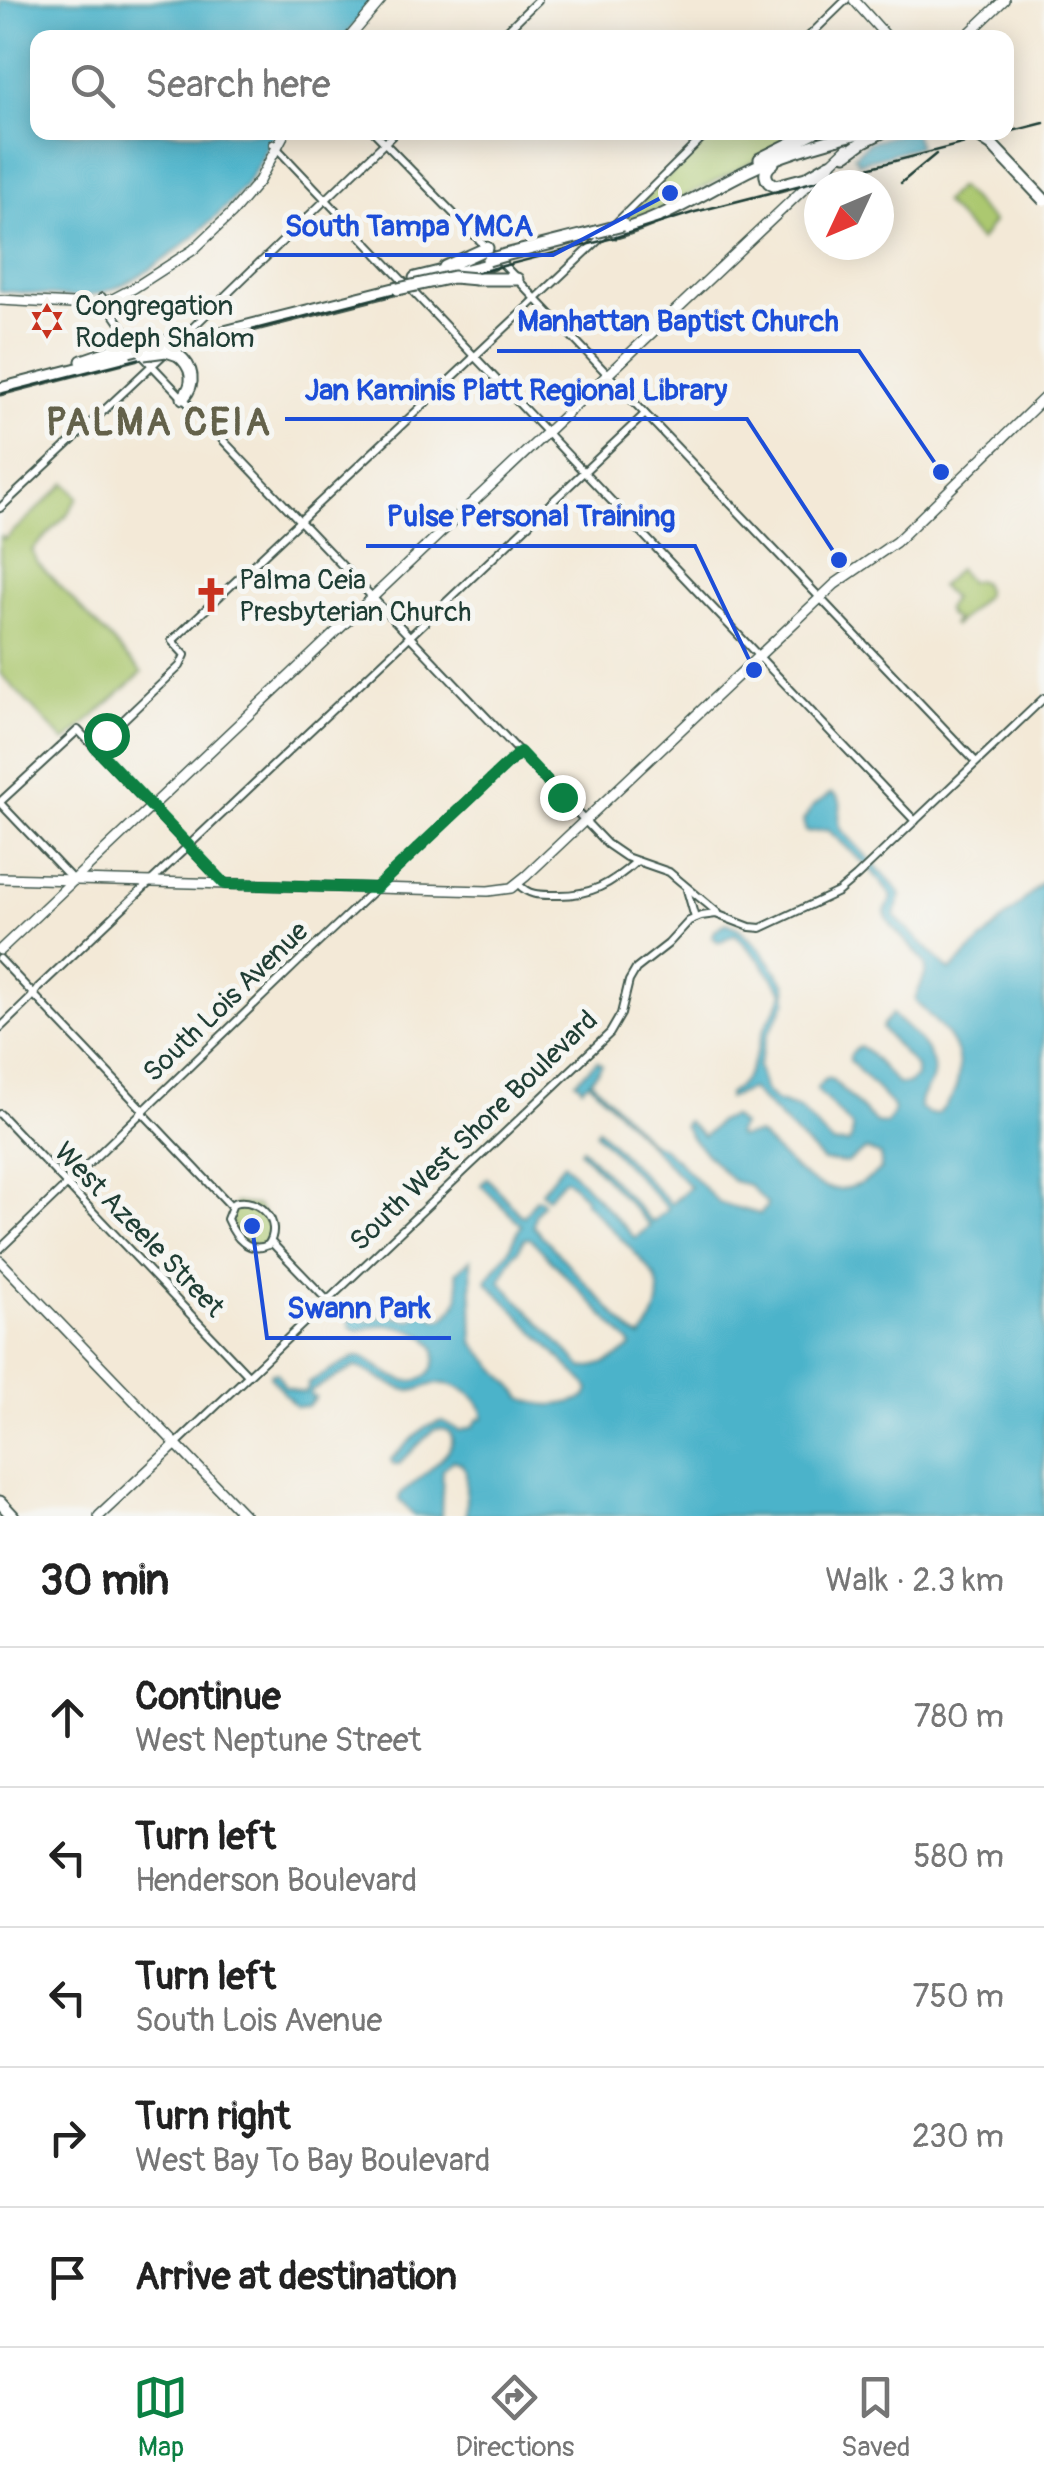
<!DOCTYPE html>
<html lang="en">
<head>
<meta charset="utf-8">
<style>
  :root { --surface:#fff; --page:#f6f6f6; --text:#222; --muted:#767676; --line:#e0e0e0; --accent:#0b8043 }
  body { margin:0; font-family:Pangolin,sans-serif; background:var(--page); color:var(--text) }
  .compass { position:absolute; left:804px; top:170px; width:90px; height:90px; border-radius:50%; background:var(--surface); box-shadow:0 5px 25px #0003; rotate:226deg }
  .stop { position:absolute; width:30px; height:30px; margin:-22px; border:8px solid #0b8043; border-radius:50%; background:#fff }
  .stop.end { background:#0b8043; border-color:#fff; box-shadow:0 2px 10px #0008 }
  .list { margin:0; padding:0; list-style:none }
  h2 { display:flex; justify-content:space-between; align-items:center; height:130px; margin:0; padding:0 40px; font-size:42px }
  h2 small { font-size:32px; font-weight:400; color:var(--muted) }
  .list li { display:grid; grid-template-columns:65px 1fr auto; gap:30px; align-items:center; box-sizing:border-box; height:140px; padding:0 40px; border-top:2px solid var(--line) }
  .list b { display:block; font-size:38px; white-space:nowrap }
  .list p { margin:0; font-size:32px; white-space:nowrap; color:var(--muted) }
  .list em { font-size:32px; font-style:normal; color:var(--muted) }
  .icon { flex:none; width:55px; height:55px; fill:none; stroke:currentColor; stroke-width:2; stroke-linecap:round; stroke-linejoin:round }
  .map { position:relative; flex:none; width:1044px; height:1516px; overflow:hidden }
  .search { position:absolute; background:var(--surface); box-shadow:0 5px 25px #0003; left:30px; right:30px; top:30px; height:110px; display:flex; align-items:center; gap:25px; box-sizing:border-box; padding:0 35px; border-radius:20px; color:var(--muted); font-size:38px }
  .sheet { height:830px; background:var(--surface) }
  nav { display:flex; justify-content:space-around; align-items:center; box-sizing:border-box; height:140px; border-top:2px solid var(--line); background:var(--surface); font-size:28px; color:var(--muted) }
  nav a { display:grid; justify-items:center; gap:5px }
  nav .on { color:var(--accent) }
  .map>svg:first-child { display:block }
</style>
</head>
<body>
<div class="map">
<svg width="1044" height="1516" viewBox="0 0 1044 1516">
  <rect width="100%" height="100%" fill="#f6f6f2"/>
  <filter id="ink" filterUnits="userSpaceOnUse"><feTurbulence type="fractalNoise" baseFrequency=".01" numOctaves="2"/><feDisplacementMap in="SourceGraphic" scale="20" xChannelSelector="R" yChannelSelector="G"/><feConvolveMatrix kernelMatrix="1 2 1 2 8 2 1 2 1" color-interpolation-filters="sRGB"/></filter>
  <filter id="wash" filterUnits="userSpaceOnUse"><feTurbulence type="fractalNoise" baseFrequency=".0048" numOctaves="4" result="noise"/><feDisplacementMap in="SourceGraphic" scale="40" xChannelSelector="R" yChannelSelector="G"/><feGaussianBlur stdDeviation="2.25" result="paint"/><feColorMatrix in="noise" values="0 0 0 0 0 0 0 0 0 0 0 0 0 0 0 0 0 1.4 0 .05"/><feComposite in="paint" operator="in"/></filter>
  <g filter="url(#wash)">
    <rect width="100%" height="100%" fill="#f3e9d7"/>
    <g fill="#acc86f" stroke="#668252" stroke-width="2.5">
      <path d="M 712,133 L 811,133 C 747,161 687,202 621,223 Z"/>
      <path d="M 959,187 L 993,222 L 980,241 L 943,202 Z"/>
      <path d="M 66,483 L 78,497 L 66,516 L 32,550 L 37,562 L 142,673 L 65,742 L 0,673 L 0,539 L 2,538 L 0,535 L 5,539 Z"/>
      <path d="M 958,569 L 969,582 L 976,580 L 982,582 L 986,592 L 983,598 L 954,626 L 952,624 L 956,620 L 949,616 L 946,609 L 952,598 L 940,586 Z"/>
      <path d="M 235,1203 L 257,1206 L 275,1228 L 263,1247 C 257,1245 251,1246 245,1242 C 231,1234 227,1216 235,1203 Z"/>
    </g>
    <g fill="#4bb3ca" stroke="#35787f" stroke-width="2.5" fill-rule="evenodd">
      <path d="M 0,0 L 376,0 L 344,37 L 38,38 L 38,132 L 275,133 C 265,151 257,171 244,187 C 213,225 136,291 86,296 C 58,299 28,292 0,291 Z"/>
      <path d="M 902,133 L 914,133 L 919,146 L 859,163 L 854,156 L 869,142 Z"/>
      <path d="M 832,793 C 849,802 834,814 841,829 L 899,891 L 901,896 L 894,916 L 950,971 L 1044,881 L 1044,1516 L 466,1516 L 466,1471 L 461,1463 L 453,1460 L 443,1469 L 441,1516 L 415,1516 L 399,1500 L 400,1495 C 411,1485 444,1460 450,1448 C 457,1434 446,1426 433,1430 L 399,1464 L 393,1464 L 391,1459 L 425,1427 L 442,1421 L 460,1431 L 473,1427 L 478,1419 L 483,1418 C 484,1398 457,1382 437,1384 C 426,1384 419,1393 407,1390 C 387,1386 373,1371 355,1367 L 312,1390 L 310,1395 L 315,1397 L 308,1406 L 296,1407 L 270,1376 L 271,1373 L 277,1373 L 285,1387 L 304,1393 L 308,1388 L 308,1383 L 355,1357 L 362,1357 C 375,1364 388,1376 403,1380 C 435,1388 454,1342 410,1330 C 402,1328 395,1325 387,1325 C 377,1326 366,1329 356,1331 L 351,1328 L 349,1321 L 353,1317 C 377,1324 363,1320 384,1316 C 392,1314 402,1319 410,1320 L 424,1312 L 436,1319 L 443,1319 C 462,1303 461,1295 456,1272 L 471,1259 L 473,1343 L 523,1398 C 544,1409 565,1406 586,1397 L 589,1390 L 586,1385 L 488,1283 L 487,1279 L 509,1250 L 521,1225 L 481,1185 L 487,1178 L 521,1215 L 524,1216 L 536,1199 L 540,1199 L 543,1203 L 535,1215 L 533,1226 L 631,1332 L 641,1338 C 655,1321 663,1301 656,1279 C 651,1266 598,1216 585,1202 L 585,1197 L 566,1179 L 564,1179 L 547,1198 L 541,1192 L 564,1163 L 635,1238 L 650,1226 L 580,1151 L 582,1148 L 652,1222 L 668,1209 L 596,1133 L 598,1129 L 671,1204 L 690,1187 L 589,1082 L 582,1088 L 576,1081 L 597,1061 L 602,1065 L 591,1080 L 649,1141 L 663,1148 L 678,1161 L 719,1203 L 760,1214 L 766,1208 L 767,1204 L 749,1185 L 733,1181 L 692,1139 L 684,1125 L 687,1121 L 703,1136 L 712,1129 L 718,1121 L 732,1117 L 741,1125 L 736,1134 L 739,1137 L 758,1134 C 796,1167 827,1218 881,1169 L 881,1155 L 866,1150 L 846,1163 L 823,1161 L 751,1089 L 728,1098 L 728,1094 C 751,1082 756,1052 764,1030 C 769,1016 781,1006 783,992 L 762,963 L 735,934 L 719,942 L 712,937 C 713,930 720,926 727,923 L 738,928 L 759,947 L 786,985 L 787,1001 L 768,1034 L 758,1067 L 764,1089 L 775,1101 L 800,1109 L 833,1144 L 849,1143 L 852,1137 L 852,1127 L 817,1090 L 818,1086 L 827,1078 L 833,1080 L 876,1123 L 887,1124 L 894,1111 L 892,1105 L 850,1061 L 850,1056 L 859,1046 L 866,1050 L 898,1084 L 908,1084 L 916,1077 L 916,1067 L 882,1029 L 883,1024 L 892,1014 C 908,1030 941,1053 932,1080 C 927,1091 919,1095 920,1108 L 929,1114 L 937,1114 C 961,1095 966,1060 948,1036 C 938,1023 925,1012 915,1000 C 917,991 925,979 926,970 C 927,955 889,932 885,912 L 892,897 L 871,870 L 828,830 L 806,832 L 803,821 L 813,806 ZM 530,1238 L 630,1343 L 631,1347 C 618,1359 600,1367 583,1368 L 500,1281 L 514,1254 L 518,1251 L 524,1239 Z"/>
    </g>
  </g>
  <g filter="url(#ink)">
    <g fill="none" stroke-linecap="round" stroke-linejoin="round">
      <defs>
        <g id="minor">
          <path d="M 499,38 L 538,0"/>
          <path d="M 807,38 L 846,0"/>
          <path d="M 374,132 L 488,249"/>
          <path d="M 273,144 L 915,821"/>
          <path d="M 614,225 L 708,132"/>
          <path d="M 497,258 L 976,762"/>
          <path d="M 262,261 L 396,132"/>
          <path d="M 102,297 L 135,345"/>
          <path d="M 187,333 L 260,262"/>
          <path d="M 142,355 L 607,844 L 626,857 L 669,872 L 718,913"/>
          <path d="M 0,508 L 163,355"/>
          <path d="M 95,747 L 180,666 L 185,655 L 172,641 L 605,234"/>
          <path d="M 0,802 L 78,730 L 224,884"/>
          <path d="M 0,803 L 73,880"/>
          <path d="M 518,884 C 530,896 539,895 555,895 C 591,896 611,884 637,861"/>
          <path d="M 687,890 L 695,918"/>
          <path d="M 0,959 L 144,1111"/>
          <path d="M 0,1028 L 31,998 L 38,988 L 645,414"/>
          <path d="M 142,1112 L 231,1206"/>
          <path d="M 0,1114 L 248,1375"/>
          <path d="M 234,1203 C 259,1196 284,1222 268,1245"/>
          <path d="M 233,1204 L 227,1219 C 235,1237 248,1254 268,1245"/>
          <path d="M 271,1242 L 328,1301"/>
          <path d="M 0,1249 L 298,962 L 520,752"/>
          <path d="M 176,1444 L 610,1033 L 621,1014 L 629,981 L 636,969 L 668,944 L 689,921 L 701,916 L 716,914 L 750,927 L 761,928 L 838,892 L 856,877 L 1044,698"/>
        </g>
        <g id="major">
          <path d="M 854,0 L 888,38"/>
          <path d="M 349,38 L 381,0"/>
          <path d="M 964,38 L 1004,0"/>
          <path d="M 0,300 L 90,305 L 111,300 L 134,288 L 193,250 L 231,214 L 259,181 L 285,132"/>
          <path d="M 0,878 L 488,891 L 511,888 L 526,876 L 835,584 L 896,542 L 1044,398"/>
          <path d="M 0,950 L 847,148"/>
          <path d="M 0,1261 L 245,1516"/>
          <path d="M 99,1516 L 176,1444"/>
        </g>
        <g id="highway">
          <path d="M 846,154 L 864,141 L 882,132"/>
          <path d="M 760,159 L 814,132"/>
          <path d="M 773,163 C 762,170 764,182 776,186 L 806,178 L 830,164"/>
          <path d="M 616,232 C 665,219 705,191 751,169 C 785,152 826,141 863,132"/>
          <path d="M 505,255 L 596,232"/>
          <path d="M 445,267 L 487,248"/>
          <path d="M 447,275 L 492,264"/>
          <path d="M 415,278 L 455,268"/>
          <path d="M 476,279 L 517,279"/>
          <path d="M 185,342 L 398,288"/>
          <path d="M 178,355 C 193,367 196,383 183,398"/>
          <path d="M 82,361 L 134,343"/>
          <path d="M 0,389 L 135,354"/>
          <path d="M 0,1502 L 13,1516"/>
        </g>
      </defs>
      <use href="#minor" stroke="#3f574c" stroke-width="10"/>
      <use href="#major" stroke="#3f574c" stroke-width="12"/>
      <use href="#highway" stroke="#3f574c" stroke-width="15"/>
      <use href="#minor" stroke="#fff" stroke-width="6"/>
      <use href="#major" stroke="#fff" stroke-width="9"/>
      <use href="#highway" stroke="#fff" stroke-width="11"/>
      <g stroke="#1f3d34" stroke-width="2.5">
        <path d="M 901,183 L 936,154"/>
        <path d="M 0,394 L 613,238 L 695,212 L 1044,123"/>
      </g>
      <defs>
        <g id="highway-bridge">
          <path d="M 972,132 L 992,145 L 1044,200"/>
          <path d="M 596,232 L 623,225"/>
          <path d="M 488,260 L 505,255"/>
          <path d="M 398,289 L 453,277 L 476,279"/>
          <path d="M 129,351 L 192,335"/>
          <path d="M 144,354 L 166,351 L 178,355"/>
        </g>
      </defs>
      <use href="#highway-bridge" stroke="#3f574c" stroke-width="15" stroke-linecap="butt"/>
      <use href="#highway-bridge" stroke="#fff" stroke-width="11"/>
    </g>
  </g>
  <g fill="none" stroke-linecap="round" stroke-linejoin="round" filter="url(#ink)">
    <path stroke="#0b8043" stroke-width="12" d="M 106,735 L 95,747 L 225,884 L 376,888 L 520,752 L 562,797"/>
  </g>
  <defs>
    <symbol id="synagogue-bare" viewBox="-9 -9 18 18"><path d="M0-6.5L5.6 3.2H-5.6ZM0 6.5L5.6-3.2H-5.6Z" fill="#c8321e" stroke="#f6f6f2" stroke-width="2.5" paint-order="stroke"/></symbol>
    <symbol id="church-bare" viewBox="-9 -9 18 18"><path d="M-1.2-6h2.4v3.5h3.3v2.4h-3.3V6h-2.4V-.1h-3.3v-2.4h3.3Z" fill="#c8321e" stroke="#f6f6f2" stroke-width="2.5" paint-order="stroke"/></symbol>
  </defs>
  <g fill-rule="evenodd">
    <use href="#synagogue-bare" x="22" y="296" width="50" height="50"/>
    <use href="#church-bare" x="186" y="570" width="50" height="50"/>
  </g>
  <g text-anchor="middle" stroke-width="10" stroke-linejoin="round" paint-order="stroke">
    <g font-size="28" fill="#1f3d34" stroke="#f6f6f2" text-anchor="start">
      <text x="75" y="315">Congregation<tspan x="75" dy="32">Rodeph Shalom</tspan></text>
      <text x="239" y="589">Palma Ceia<tspan x="239" dy="32">Presbyterian Church</tspan></text>
    </g>
    <g font-size="28" fill="#1f3d34" stroke="#f6f6f2">
      <text transform="translate(225 1001) rotate(-44)" y="10">South Lois Avenue</text>
      <text transform="translate(473 1130) rotate(-44)" y="10">South West Shore Boulevard</text>
      <text transform="translate(140 1229) rotate(46)" y="10">West Azeele Street</text>
    </g>
    <g font-size="38" font-weight="bold" letter-spacing="2.5" fill="#63614a" stroke="#f6f6f2">
      <text x="159" y="435">PALMA CEIA</text>
    </g>
  </g>
  <path fill="none" stroke="#1d4ed8" stroke-width="4" d="M670 193L553 255H265M941 472L859 351H497M839 560L747 419H285M754 670L695 546H366M252 1226L267 1338H451"/>
  <g fill="#1d4ed8" stroke="#f6f6f2" stroke-width="4">
    <circle cx="670" cy="193" r="10"/>
    <circle cx="941" cy="472" r="10"/>
    <circle cx="839" cy="560" r="10"/>
    <circle cx="754" cy="670" r="10"/>
    <circle cx="252" cy="1226" r="10"/>
  </g>
  <g font-size="30" text-anchor="middle" font-weight="bold" fill="#1d4ed8" stroke="#f6f6f2" stroke-width="10" stroke-linejoin="round" paint-order="stroke">
    <text x="409" y="236">South Tampa YMCA</text>
    <text x="678" y="331">Manhattan Baptist Church</text>
    <text x="516" y="400">Jan Kaminis Platt Regional Library</text>
    <text x="531" y="526">Pulse Personal Training</text>
    <text x="359" y="1318">Swann Park</text>
  </g>
</svg>
<svg class="compass" viewBox="-18 -18 36 36"><path d="M0-13l5 13h-10z" fill="#e53935"/><path d="M0 13l5-13h-10z" fill="#767676"/></svg>
<div class="stop" style="left:106px;top:735px"></div>
<div class="stop end" style="left:562px;top:797px"></div>
<div class="search"><svg class="icon" aria-label="search" viewBox="0 0 24 24"><circle cx="10" cy="10" r="6"/><path d="M15 15l6 6"/></svg>Search here</div>
</div>
<section class="sheet">
<h2>30 min<small>Walk · 2.3 km</small></h2>
<ul class="list">
<li><svg class="icon" aria-label="ahead" viewBox="0 0 24 24"><path d="M12 20V5M6 11l6-6 6 6"/></svg><div><b>Continue</b><p>West Neptune Street</p></div><em>780 m</em></li>
<li><svg class="icon" aria-label="left" viewBox="0 0 24 24"><path d="M17 20v-9H6M10 6l-5 5 5 5"/></svg><div><b>Turn left</b><p>Henderson Boulevard</p></div><em>580 m</em></li>
<li><svg class="icon" aria-label="left" viewBox="0 0 24 24"><path d="M17 20v-9H6M10 6l-5 5 5 5"/></svg><div><b>Turn left</b><p>South Lois Avenue</p></div><em>750 m</em></li>
<li><svg class="icon" aria-label="right" viewBox="0 0 24 24"><path d="M7 20v-9h11M14 6l5 5-5 5"/></svg><div><b>Turn right</b><p>West Bay To Bay Boulevard</p></div><em>230 m</em></li>
<li><svg class="icon" aria-label="arrive" viewBox="0 0 24 24"><path d="M6 21V4h12l-3 4 3 4H6"/></svg><div><b>Arrive at destination</b></div></li>
</ul>
</section>
<nav>
<a class="on"><svg class="icon" aria-label="map" viewBox="0 0 24 24"><path d="M3 6l6-2 6 2 6-2v14l-6 2-6-2-6 2zM9 4v14M15 6v14"/></svg>Map</a>
<a><svg class="icon" aria-label="directions" viewBox="0 0 24 24"><path d="M12 3l9 9-9 9-9-9zM9 14v-3h6M13 9l2 2-2 2"/></svg>Directions</a>
<a><svg class="icon" aria-label="saved" viewBox="0 0 24 24"><path d="M7 4h10v16l-5-4-5 4z"/></svg>Saved</a>
</nav>
</body>
</html>
